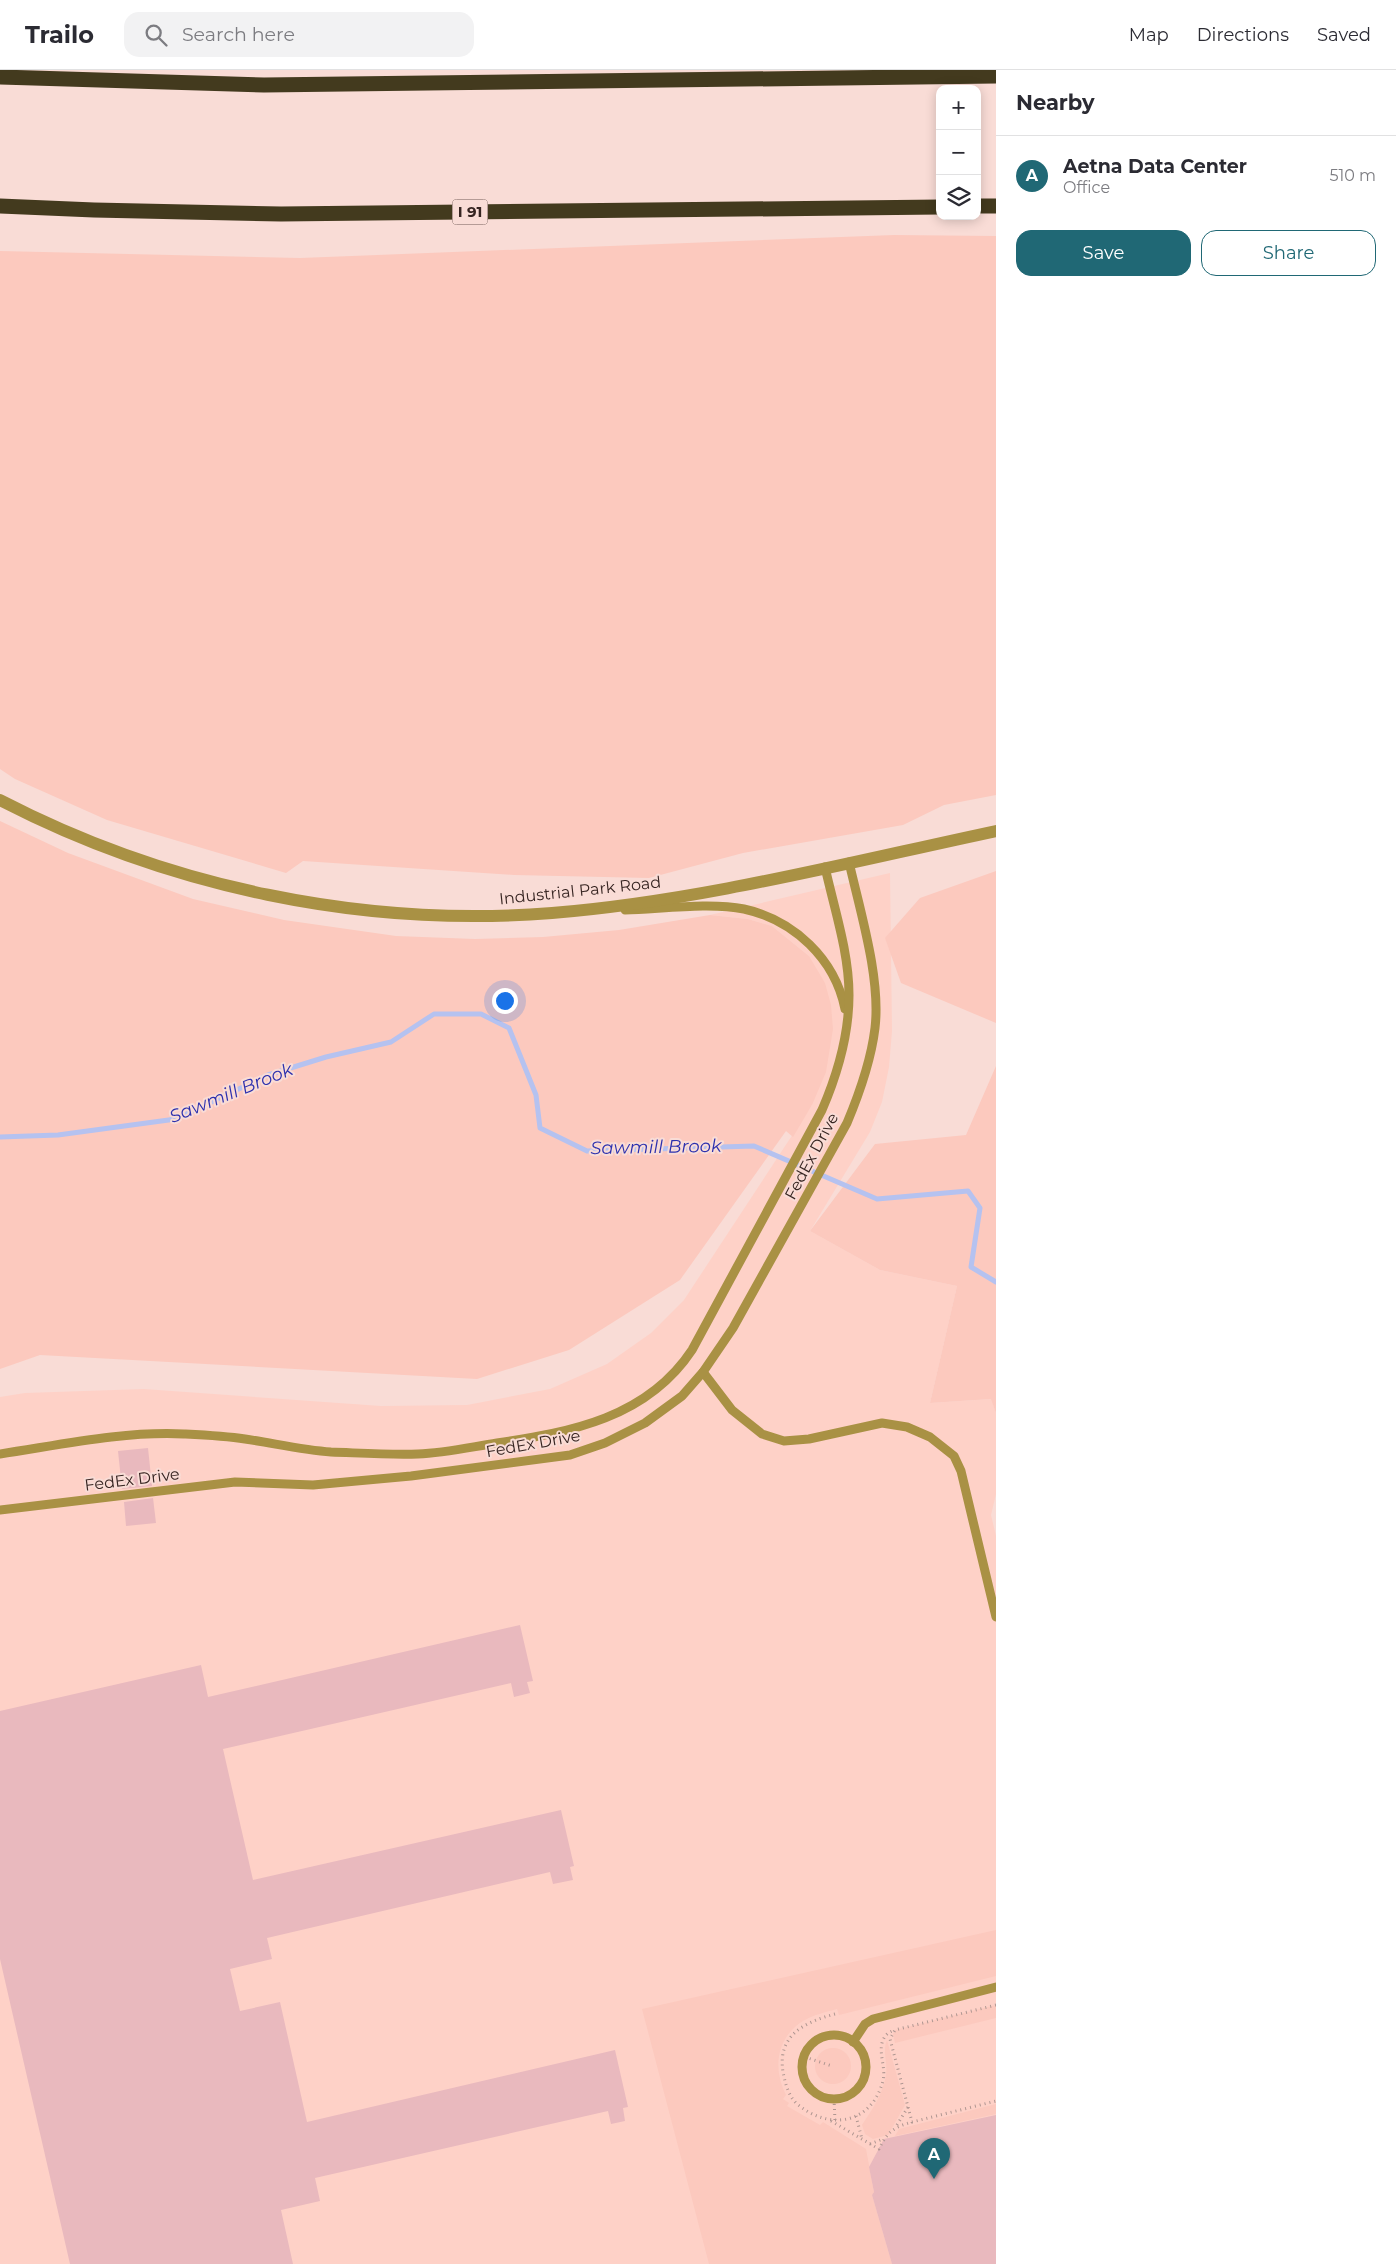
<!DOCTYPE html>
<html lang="en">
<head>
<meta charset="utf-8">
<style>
  :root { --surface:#fff; --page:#f2f2f3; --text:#2b2b33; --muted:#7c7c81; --line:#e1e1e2; --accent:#206875 }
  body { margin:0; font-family:Montserrat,sans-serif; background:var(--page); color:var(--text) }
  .controls { position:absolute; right:15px; top:15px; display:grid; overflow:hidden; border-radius:10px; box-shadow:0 2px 12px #0003 }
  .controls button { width:45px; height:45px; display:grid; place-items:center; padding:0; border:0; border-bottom:1px solid var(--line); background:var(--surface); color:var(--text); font:25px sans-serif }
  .you { position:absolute; left:504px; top:930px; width:18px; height:18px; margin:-12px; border:4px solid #fff; border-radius:50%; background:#1a73e8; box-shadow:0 0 0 8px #1a73e833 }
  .badge { display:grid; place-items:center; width:32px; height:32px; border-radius:50%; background:var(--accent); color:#fff; font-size:16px; font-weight:700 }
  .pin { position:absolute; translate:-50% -41px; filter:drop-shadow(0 1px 2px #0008) }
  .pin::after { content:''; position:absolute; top:26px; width:18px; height:15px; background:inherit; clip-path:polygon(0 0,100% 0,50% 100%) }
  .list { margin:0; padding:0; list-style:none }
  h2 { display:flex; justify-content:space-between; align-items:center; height:65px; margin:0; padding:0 20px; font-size:21px }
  h2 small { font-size:16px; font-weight:400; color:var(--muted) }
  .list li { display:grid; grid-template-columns:32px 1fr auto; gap:15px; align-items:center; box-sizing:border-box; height:80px; padding:0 20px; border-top:1px solid var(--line) }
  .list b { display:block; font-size:19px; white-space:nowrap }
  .list p { margin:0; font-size:16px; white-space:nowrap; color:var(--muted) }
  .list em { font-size:16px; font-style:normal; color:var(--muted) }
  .actions { display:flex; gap:10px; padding:15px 20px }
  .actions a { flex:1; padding:11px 0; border:1px solid var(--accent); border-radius:15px; text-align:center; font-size:18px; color:var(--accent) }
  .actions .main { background:var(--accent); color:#fff }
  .icon { flex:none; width:28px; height:28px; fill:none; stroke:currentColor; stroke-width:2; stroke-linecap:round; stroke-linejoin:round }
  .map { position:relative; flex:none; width:996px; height:2194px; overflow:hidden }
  header { display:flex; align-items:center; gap:30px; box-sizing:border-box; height:70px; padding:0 25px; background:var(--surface); border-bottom:1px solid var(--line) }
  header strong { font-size:24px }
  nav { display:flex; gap:28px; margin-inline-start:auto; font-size:18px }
  .search { width:350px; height:45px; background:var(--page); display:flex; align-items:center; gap:12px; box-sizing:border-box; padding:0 18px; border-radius:15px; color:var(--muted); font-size:19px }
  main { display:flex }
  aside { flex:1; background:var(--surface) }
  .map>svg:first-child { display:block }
</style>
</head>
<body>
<header>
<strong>Trailo</strong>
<div class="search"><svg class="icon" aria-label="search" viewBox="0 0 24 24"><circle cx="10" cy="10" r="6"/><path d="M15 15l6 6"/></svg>Search here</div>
<nav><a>Map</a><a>Directions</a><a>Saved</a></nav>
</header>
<main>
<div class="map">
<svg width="996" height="2194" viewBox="0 0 996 2194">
  <rect width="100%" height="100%" fill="#f9dcd6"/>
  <path fill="#fed1c7" d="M 890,803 L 892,961 L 889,997 L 882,1032 L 870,1062 L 810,1161 L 880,1200 L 957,1216 L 930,1333 L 992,1329 L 996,1343 L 996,1424 L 991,1445 L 996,1466 L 996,2194 L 0,2194 L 0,1327 L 25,1323 L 144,1319 L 381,1336 L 467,1335 L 550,1319 L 607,1294 L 651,1263 L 684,1230 L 812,1035 L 809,886 L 772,856 L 748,849 L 710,845 Z"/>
  <g fill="#fcc9be">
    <path d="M 894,165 L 996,166 L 996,725 L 944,735 L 903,755 L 743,783 L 649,808 L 514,805 L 303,791 L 286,803 L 107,750 L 15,709 L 0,699 L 0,181 L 300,188 Z"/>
    <path d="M 0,751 L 68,783 L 193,829 L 284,850 L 396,866 L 475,869 L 543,867 L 619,860 L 710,845 L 748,849 L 772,856 L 809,886 L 825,913 L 831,935 L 833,959 L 826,1002 L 812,1035 L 793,1067 L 786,1061 L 680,1210 L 569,1280 L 477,1309 L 40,1285 L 0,1299 Z"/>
    <path d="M 996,801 L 996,953 L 901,913 L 885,868 L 920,828 Z"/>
    <path d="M 996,996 L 996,1343 L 991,1329 L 930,1333 L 957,1216 L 880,1200 L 810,1161 L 875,1074 L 966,1065 Z"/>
    <path d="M 996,1860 L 996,1906 L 839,1945 L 837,1939 C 826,1942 813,1945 803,1951 C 777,1967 772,1998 786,2025 L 783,2029 L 789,2033 L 787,2036 L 820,2055 L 823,2052 L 866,2079 L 874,2122 L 872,2125 L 892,2194 L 709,2194 L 642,1939 Z"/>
    <path d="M 996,1935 L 996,1948 L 895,1973 L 893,1964 L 895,1960 Z"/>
    <path d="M 887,1970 L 905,2035 L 888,2065 L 873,2069 L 865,2064 L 862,2055 C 872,2040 883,2024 886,2005 C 888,1993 882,1981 887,1970 Z"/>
    <circle cx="833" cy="1996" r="18"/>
    <path d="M 996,2034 L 996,2044 L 895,2066 L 899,2059 Z"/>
  </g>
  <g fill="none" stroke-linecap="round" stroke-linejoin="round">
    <path stroke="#b5c2f0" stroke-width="5" d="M 0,1067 L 58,1065 L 176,1049 L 268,1005 L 326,987 L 391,972 L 434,944 L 481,944 L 509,958 L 536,1025 L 540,1058 L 587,1081 L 754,1076 L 877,1129 L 968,1121 L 980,1138 L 971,1197 L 996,1212"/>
  </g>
  <g fill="#e9b9be">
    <path d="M 148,1378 L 152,1416 L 122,1419 L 118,1381 Z"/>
    <path d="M 153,1428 L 156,1453 L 126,1456 L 124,1432 Z"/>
    <path d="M 520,1555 L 533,1611 L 527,1612 L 530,1623 L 514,1627 L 511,1613 L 223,1679 L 253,1810 L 561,1740 L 574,1796 L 570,1797 L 573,1810 L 553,1814 L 550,1802 L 267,1868 L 272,1889 L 230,1899 L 240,1941 L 280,1932 L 307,2052 L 615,1980 L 628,2037 L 623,2038 L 625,2051 L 611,2054 L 608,2041 L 315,2108 L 320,2131 L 281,2140 L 293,2194 L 70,2194 L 0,1889 L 0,1641 L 201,1595 L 208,1627 Z"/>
    <path d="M 996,2045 L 996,2194 L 892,2194 L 872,2125 L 874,2122 L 869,2097 L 884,2069 Z"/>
  </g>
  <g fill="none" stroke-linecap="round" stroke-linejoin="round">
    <g stroke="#af9691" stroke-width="3" stroke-dasharray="1 4" stroke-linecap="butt">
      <path d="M 996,1935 L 895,1960 L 890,1969 L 912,2052 L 996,2031"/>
      <path d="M 835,1944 C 805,1952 777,1965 783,2002 C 785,2012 788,2025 796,2033 C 828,2061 871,2055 883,2011 C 886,1998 879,1985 882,1973 C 884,1966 888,1962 895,1960"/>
      <path d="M 805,1987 L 832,1996"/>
      <path d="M 834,2029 L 835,2051"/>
      <path d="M 856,2046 L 862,2069"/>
      <path d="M 831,2051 L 879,2079 C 887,2062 894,2057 912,2052"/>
      <path d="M 897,2055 L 908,2037"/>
      <path d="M 870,2074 L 883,2069"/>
    </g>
    <g stroke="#a99144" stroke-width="9">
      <path d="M 625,840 C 661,839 710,832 744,839 C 794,850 835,889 845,939"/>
      <path d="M 703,1302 L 732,1340 L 762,1364 L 784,1371 L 809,1369 L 882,1353 L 907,1357 L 930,1367 L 954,1386 L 961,1401 L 996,1547"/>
      <path d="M 0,1384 C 60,1375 123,1361 184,1364 C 204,1365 225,1366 245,1369 C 273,1373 302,1380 331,1382 C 360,1383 389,1385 418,1384 C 444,1383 471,1377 497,1373 C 571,1362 647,1348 692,1280 L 822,1040 C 838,1003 849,966 849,925 C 849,882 834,838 825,797"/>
      <path d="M 0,1440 L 235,1412 L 313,1415 L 411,1406 L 570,1385 L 605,1373 L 645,1353 L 682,1326 L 703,1302 L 733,1258 L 847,1053 C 860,1022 871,991 875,958 C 881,908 860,841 849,792"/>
      <circle cx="834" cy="1997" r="32"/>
      <path d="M 853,1972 L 865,1954 L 873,1949 L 996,1917"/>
    </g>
    <path stroke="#a99144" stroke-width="12" d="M 0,730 C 168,817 362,858 552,843 C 700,831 850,792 996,761"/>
    <g stroke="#433a1e" stroke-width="15">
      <path d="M 0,7 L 264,15 L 996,6"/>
      <path d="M 0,136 L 94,140 L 281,144 L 940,137"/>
      <path d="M 977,136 L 996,136"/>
    </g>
  </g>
  <g text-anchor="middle" stroke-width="4" stroke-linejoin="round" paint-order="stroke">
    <rect fill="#f9dcd6" stroke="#705b57" stroke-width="1" x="452.5" y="129.5" width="35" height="25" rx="4"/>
    <g font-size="15" font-weight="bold" fill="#362421">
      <text x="470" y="147">I 91</text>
    </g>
    <g font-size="16" fill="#362421" stroke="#f9dcd6">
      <text transform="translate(580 820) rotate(-6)" y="6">Industrial Park Road</text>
      <text transform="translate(811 1086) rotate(-62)" y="6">FedEx Drive</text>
      <text transform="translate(533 1373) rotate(-10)" y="6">FedEx Drive</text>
      <text transform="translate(132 1409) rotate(-7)" y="6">FedEx Drive</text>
    </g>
    <g font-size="18" font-style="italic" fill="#2c30ae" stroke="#f9dcd6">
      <text transform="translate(231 1023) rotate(-22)" y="6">Sawmill Brook</text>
      <text transform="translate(656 1077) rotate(-1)" y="6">Sawmill Brook</text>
    </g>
  </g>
</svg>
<div class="controls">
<button>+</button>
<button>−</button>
<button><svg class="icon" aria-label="layers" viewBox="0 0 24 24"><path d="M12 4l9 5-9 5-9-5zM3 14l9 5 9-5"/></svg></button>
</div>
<div class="you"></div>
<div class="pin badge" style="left:934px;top:2109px">A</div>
</div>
<aside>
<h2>Nearby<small></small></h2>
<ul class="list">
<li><span class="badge">A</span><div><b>Aetna Data Center</b><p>Office</p></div><em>510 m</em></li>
</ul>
<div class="actions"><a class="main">Save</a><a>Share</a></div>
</aside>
</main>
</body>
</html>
